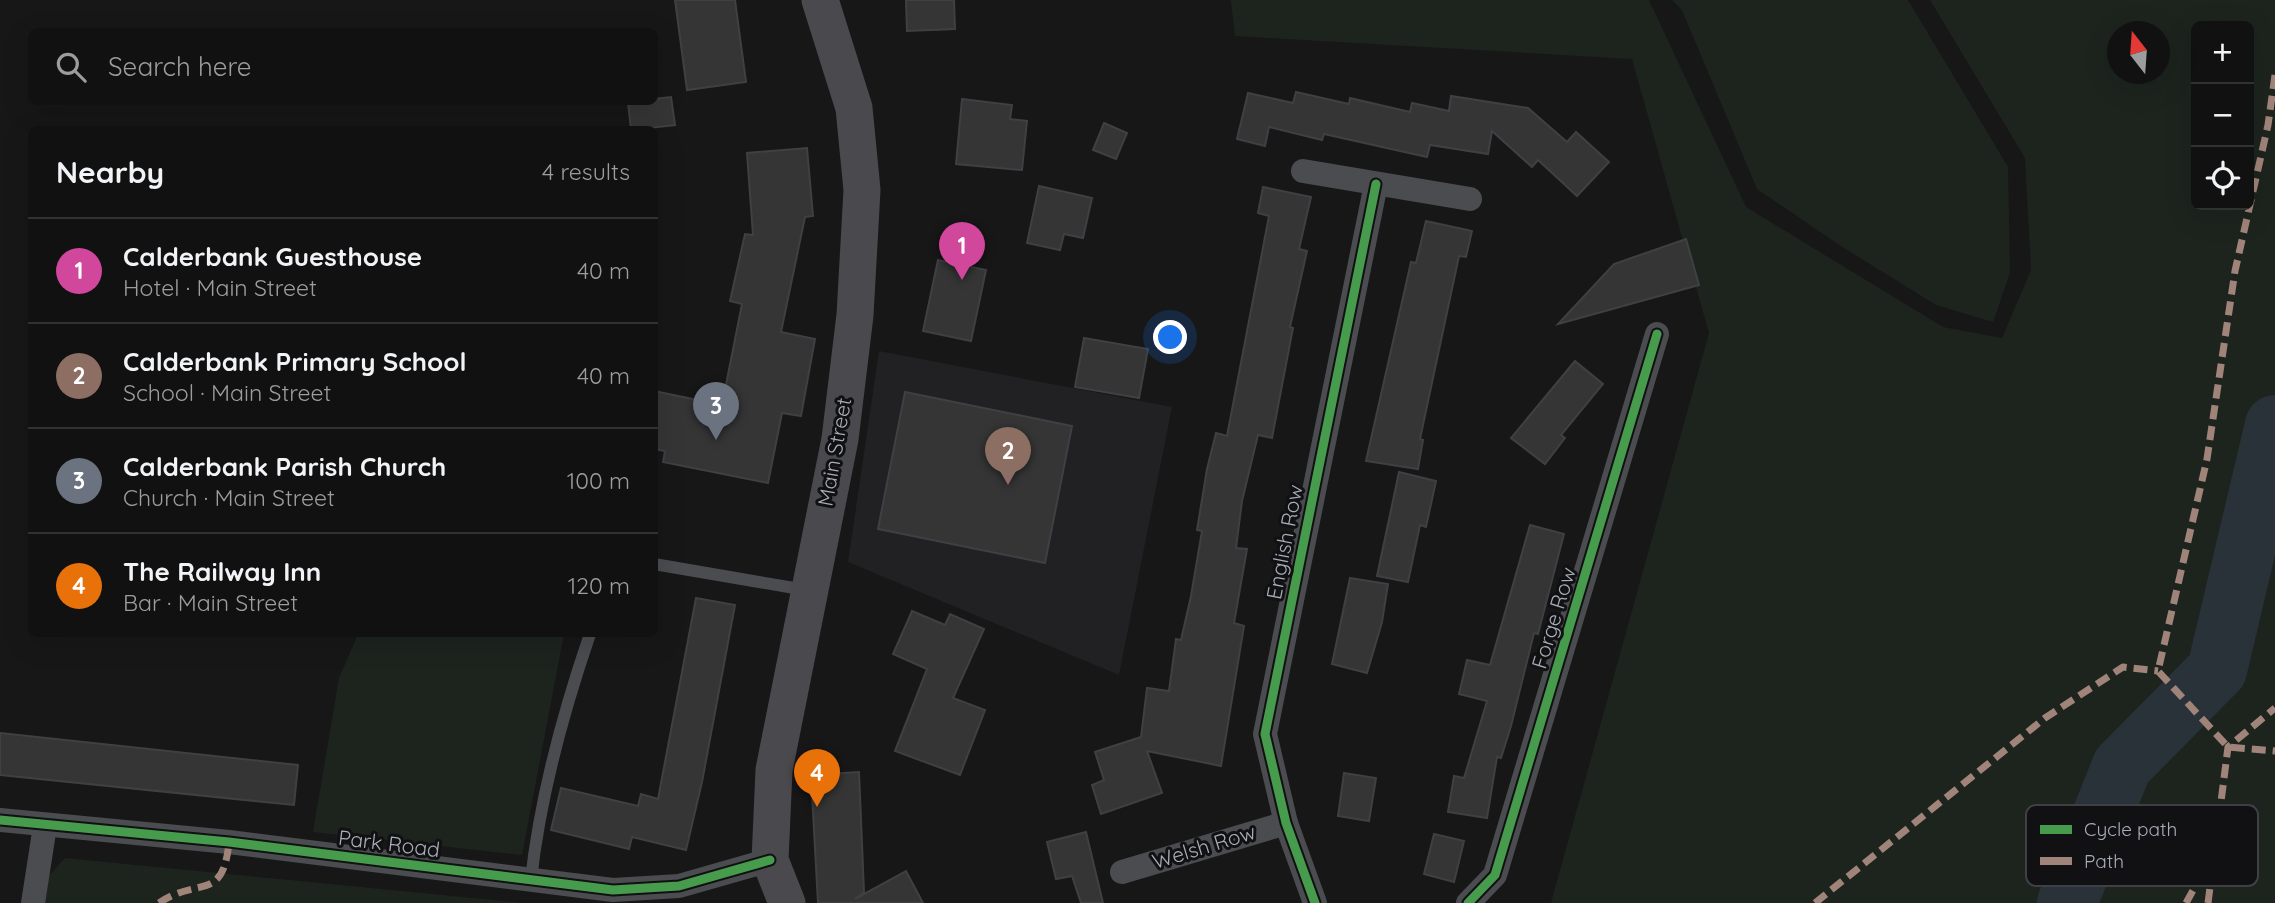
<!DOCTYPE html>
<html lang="en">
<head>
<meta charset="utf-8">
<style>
  :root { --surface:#111; --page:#1a1a1a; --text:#f1f3f6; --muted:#9c9d9f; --line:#303131; --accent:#757880 }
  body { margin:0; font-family:Quicksand,sans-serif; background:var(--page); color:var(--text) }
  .controls { position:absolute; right:21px; top:21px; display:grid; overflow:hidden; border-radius:10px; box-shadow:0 7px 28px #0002 }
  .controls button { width:63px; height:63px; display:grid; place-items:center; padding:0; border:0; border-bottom:2px solid var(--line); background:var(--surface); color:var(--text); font:35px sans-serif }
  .compass { position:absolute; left:2107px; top:21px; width:63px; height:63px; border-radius:50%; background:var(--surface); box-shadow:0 7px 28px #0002; rotate:343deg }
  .you { position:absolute; left:1171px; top:338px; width:24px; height:24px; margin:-18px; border:5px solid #fff; border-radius:50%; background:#1a73e8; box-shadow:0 0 0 10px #1a73e833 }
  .badge { display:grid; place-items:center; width:46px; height:46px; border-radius:50%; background:var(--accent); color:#fff; font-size:23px; font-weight:700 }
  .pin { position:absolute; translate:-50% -58px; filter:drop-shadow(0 2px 4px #0008) }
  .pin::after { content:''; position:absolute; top:37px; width:24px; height:21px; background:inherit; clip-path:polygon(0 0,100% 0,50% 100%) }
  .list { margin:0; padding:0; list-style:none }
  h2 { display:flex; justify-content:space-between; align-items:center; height:91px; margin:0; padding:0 28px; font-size:30px }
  h2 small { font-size:23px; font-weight:400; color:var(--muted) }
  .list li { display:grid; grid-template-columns:46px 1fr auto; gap:21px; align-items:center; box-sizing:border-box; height:105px; padding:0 28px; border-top:2px solid var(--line) }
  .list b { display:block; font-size:26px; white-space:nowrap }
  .list p { margin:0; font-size:23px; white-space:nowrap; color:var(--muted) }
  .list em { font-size:23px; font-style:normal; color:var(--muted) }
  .icon { flex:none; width:38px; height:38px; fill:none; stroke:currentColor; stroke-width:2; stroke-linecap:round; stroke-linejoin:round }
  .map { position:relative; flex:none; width:2275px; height:903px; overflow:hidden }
  .search { position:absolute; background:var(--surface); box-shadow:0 7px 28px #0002; left:28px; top:28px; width:630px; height:77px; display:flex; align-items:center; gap:18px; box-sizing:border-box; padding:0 24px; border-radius:10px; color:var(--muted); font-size:26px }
  .panel { position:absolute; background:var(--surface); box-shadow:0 7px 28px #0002; left:28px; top:126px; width:630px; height:511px; border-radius:10px }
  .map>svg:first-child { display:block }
</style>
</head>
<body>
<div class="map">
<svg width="2275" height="903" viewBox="0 0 2275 903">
  <rect width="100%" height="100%" fill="#171717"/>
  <path fill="#212123" d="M 879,351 L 1172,407 L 1119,675 L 848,562 Z"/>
  <g fill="#1d241e" fill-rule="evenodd">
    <path d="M 1231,0 L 1649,0 L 1746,207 L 1943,327 L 2002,338 L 2031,270 L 2025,158 L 1930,0 L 2275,0 L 2275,903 L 1551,903 L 1709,333 L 1632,59 L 1235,36 ZM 2196,26 L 2249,26 L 2249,205 L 2196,205 ZM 2118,32 L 2160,32 L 2160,74 L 2118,74 Z"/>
    <path d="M 1672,0 L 1908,0 L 2008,167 L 2010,273 L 1993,322 L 1936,305 L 1844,248 L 1757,189 L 1682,10 Z"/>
    <path d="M 358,634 L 564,634 L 522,855 L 313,832 L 339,678 Z"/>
    <path d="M 65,858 L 524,903 L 44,903 L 45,880 Z"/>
  </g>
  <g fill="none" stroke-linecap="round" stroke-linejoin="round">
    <path stroke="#2a3239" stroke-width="60" d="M 2067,903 L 2122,766 L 2217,670 L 2275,425"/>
  </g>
  <g fill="#353536" stroke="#3f4043" stroke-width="2">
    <path d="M 675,0 L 735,0 L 746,82 L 687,90 Z"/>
    <path d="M 906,0 L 954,0 L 955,29 L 907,31 Z"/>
    <path d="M 1296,92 L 1349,104 L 1350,98 L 1410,112 L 1412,103 L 1449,111 L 1451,96 L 1528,108 L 1567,142 L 1576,132 L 1609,162 L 1577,196 L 1538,160 L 1532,167 L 1492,131 L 1488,154 L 1430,145 L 1427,157 L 1324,134 L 1322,140 L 1269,127 L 1265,146 L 1237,139 L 1248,93 L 1293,103 Z"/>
    <path d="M 671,97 L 675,125 L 631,130 L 628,102 L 654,102 L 654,99 Z"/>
    <path d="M 962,99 L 1012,105 L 1010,119 L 1027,121 L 1022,170 L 956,164 Z"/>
    <path d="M 1104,123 L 1127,133 L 1116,159 L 1093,150 Z"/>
    <path d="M 807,148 L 813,216 L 805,217 L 781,332 L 815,339 L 801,416 L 782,413 L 768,483 L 663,462 L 665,451 L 654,449 L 654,391 L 722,405 L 742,304 L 730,301 L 745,234 L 753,235 L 747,153 Z"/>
    <path d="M 1039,186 L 1092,198 L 1083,238 L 1064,234 L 1060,250 L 1027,243 Z"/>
    <path d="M 1263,187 L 1311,197 L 1299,249 L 1307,251 L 1290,327 L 1293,328 L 1272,438 L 1258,435 L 1242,501 L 1236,548 L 1247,549 L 1234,623 L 1244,626 L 1221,766 L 1147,751 L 1162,793 L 1101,814 L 1092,785 L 1104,780 L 1095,752 L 1141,737 L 1147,688 L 1169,691 L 1176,639 L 1181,640 L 1191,596 L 1202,531 L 1197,530 L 1207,469 L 1216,433 L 1227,436 L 1269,216 L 1258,213 Z"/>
    <path d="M 1426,221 L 1472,231 L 1466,257 L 1459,256 L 1420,439 L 1423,440 L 1418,469 L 1366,461 L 1411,262 L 1416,263 Z"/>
    <path d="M 1686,239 L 1699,285 L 1558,324 L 1614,264 Z"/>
    <path d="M 938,260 L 986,270 L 971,341 L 923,331 Z"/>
    <path d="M 1084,338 L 1148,349 L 1139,398 L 1075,387 Z"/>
    <path d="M 1575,361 L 1603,384 L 1561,435 L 1565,438 L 1545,464 L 1511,438 Z"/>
    <path d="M 905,392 L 1072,426 L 1045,563 L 878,529 Z"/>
    <path d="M 1399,472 L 1436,481 L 1426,527 L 1420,525 L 1408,582 L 1377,576 Z"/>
    <path d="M 1530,525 L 1564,534 L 1538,634 L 1534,633 L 1511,726 L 1501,758 L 1497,757 L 1487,818 L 1448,812 L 1454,776 L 1464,778 L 1487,701 L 1459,694 L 1467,660 L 1490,665 Z"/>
    <path d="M 1350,578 L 1388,584 L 1382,622 L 1367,673 L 1332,664 Z"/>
    <path d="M 696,598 L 735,605 L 702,782 L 686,850 L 632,837 L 629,849 L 551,830 L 561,788 L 638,806 L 641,794 L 658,799 Z"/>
    <path d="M 912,611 L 945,625 L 950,614 L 984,629 L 953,698 L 985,710 L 960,775 L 895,751 L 927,669 L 893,654 Z"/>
    <path d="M 0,733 L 298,765 L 294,805 L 0,775 Z"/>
    <path d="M 859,772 L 864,892 L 855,899 L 906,871 L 923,903 L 818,903 L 811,775 Z"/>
    <path d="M 1344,773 L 1376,778 L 1369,821 L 1338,816 Z"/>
    <path d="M 1086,832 L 1103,903 L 1081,903 L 1072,876 L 1056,879 L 1047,842 Z"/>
    <path d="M 1434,834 L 1464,841 L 1454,882 L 1424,874 Z"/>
  </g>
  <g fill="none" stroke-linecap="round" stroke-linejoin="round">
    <g stroke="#4b4c50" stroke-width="12">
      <path d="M 654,564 L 806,590"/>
      <path d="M 531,880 C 540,796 563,713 590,634"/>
    </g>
    <g stroke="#4b4c50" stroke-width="24">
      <path d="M 1303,171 L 1470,199"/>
      <path d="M 0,820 L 229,842 L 613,890 L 679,886 L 770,860"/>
      <path d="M 1122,872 L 1286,823"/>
      <path d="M 33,903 L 45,826"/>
      <path d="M 1315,903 L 1286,823 L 1265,734 L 1376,184"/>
      <path d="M 1468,903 L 1495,875 L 1657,334"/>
    </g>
    <path stroke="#4a4a4e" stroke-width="37" d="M 787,903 L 770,860 L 774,770 L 840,439 L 855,315 L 862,190 L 854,108 L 820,0"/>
    <g stroke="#a18479" stroke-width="7" stroke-dasharray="14 7" stroke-linecap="butt">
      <path d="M 2275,75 L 2268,125 L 2235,271 L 2207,459 L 2158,671 L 2228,747 L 2275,751"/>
      <path d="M 159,903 C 199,876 223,903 229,842"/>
      <path d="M 1815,903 L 2045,718 L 2123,667 L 2158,671"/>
      <path d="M 2186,903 L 2210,860"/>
      <path d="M 2208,903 L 2228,747 L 2275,708"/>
    </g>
    <defs>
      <g id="cycleway">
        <path d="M 0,820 L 229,842 L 613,890 L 679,886 L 770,860"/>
        <path d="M 1315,903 L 1286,823 L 1265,734 L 1376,184"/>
        <path d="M 1468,903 L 1495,875 L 1657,334"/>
      </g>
    </defs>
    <use href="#cycleway" stroke="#111113" stroke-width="13"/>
    <use href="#cycleway" stroke="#469c4c" stroke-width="9"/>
  </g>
  <g text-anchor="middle" stroke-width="6" stroke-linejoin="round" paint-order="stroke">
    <g font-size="21" fill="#a8adb8" stroke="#111113">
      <text transform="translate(835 452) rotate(-80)" y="7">Main Street</text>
      <text transform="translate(1285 542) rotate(-79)" y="7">English Row</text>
      <text transform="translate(1554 618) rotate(-73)" y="7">Forge Row</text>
      <text transform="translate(389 844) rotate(7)" y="7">Park Road</text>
      <text transform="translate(1204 847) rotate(-17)" y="7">Welsh Row</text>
    </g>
  </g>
  <rect x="2026" y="805" width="232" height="81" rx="10" fill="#111113" stroke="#3e4045" stroke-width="2"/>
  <rect x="2040" y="825" width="32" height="9" fill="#469c4c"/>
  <rect x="2040" y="857" width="32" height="8" fill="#a18479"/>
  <g font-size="19" fill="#a8adb8">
    <text x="2084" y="836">Cycle path</text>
    <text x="2084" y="868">Path</text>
  </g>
</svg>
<div class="controls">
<button>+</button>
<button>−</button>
<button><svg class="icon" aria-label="locate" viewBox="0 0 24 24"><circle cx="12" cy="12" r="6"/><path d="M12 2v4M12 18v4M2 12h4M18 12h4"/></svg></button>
</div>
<svg class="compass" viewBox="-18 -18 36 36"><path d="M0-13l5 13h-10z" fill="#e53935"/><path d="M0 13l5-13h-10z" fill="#9c9d9f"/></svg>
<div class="you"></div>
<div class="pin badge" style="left:962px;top:280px;background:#d1479c">1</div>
<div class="pin badge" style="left:1008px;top:485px;background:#8d6e63">2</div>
<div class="pin badge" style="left:716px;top:440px;background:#6b7280">3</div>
<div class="pin badge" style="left:817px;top:807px;background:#e8710a">4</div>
<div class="search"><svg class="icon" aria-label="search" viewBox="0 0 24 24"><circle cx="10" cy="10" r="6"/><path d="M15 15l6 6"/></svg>Search here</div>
<section class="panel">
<h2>Nearby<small>4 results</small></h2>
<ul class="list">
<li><span class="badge" style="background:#d1479c">1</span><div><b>Calderbank Guesthouse</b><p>Hotel · Main Street</p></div><em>40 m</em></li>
<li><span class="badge" style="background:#8d6e63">2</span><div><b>Calderbank Primary School</b><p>School · Main Street</p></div><em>40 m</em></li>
<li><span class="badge" style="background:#6b7280">3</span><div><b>Calderbank Parish Church</b><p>Church · Main Street</p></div><em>100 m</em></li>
<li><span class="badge" style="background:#e8710a">4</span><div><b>The Railway Inn</b><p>Bar · Main Street</p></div><em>120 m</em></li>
</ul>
</section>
</div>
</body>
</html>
